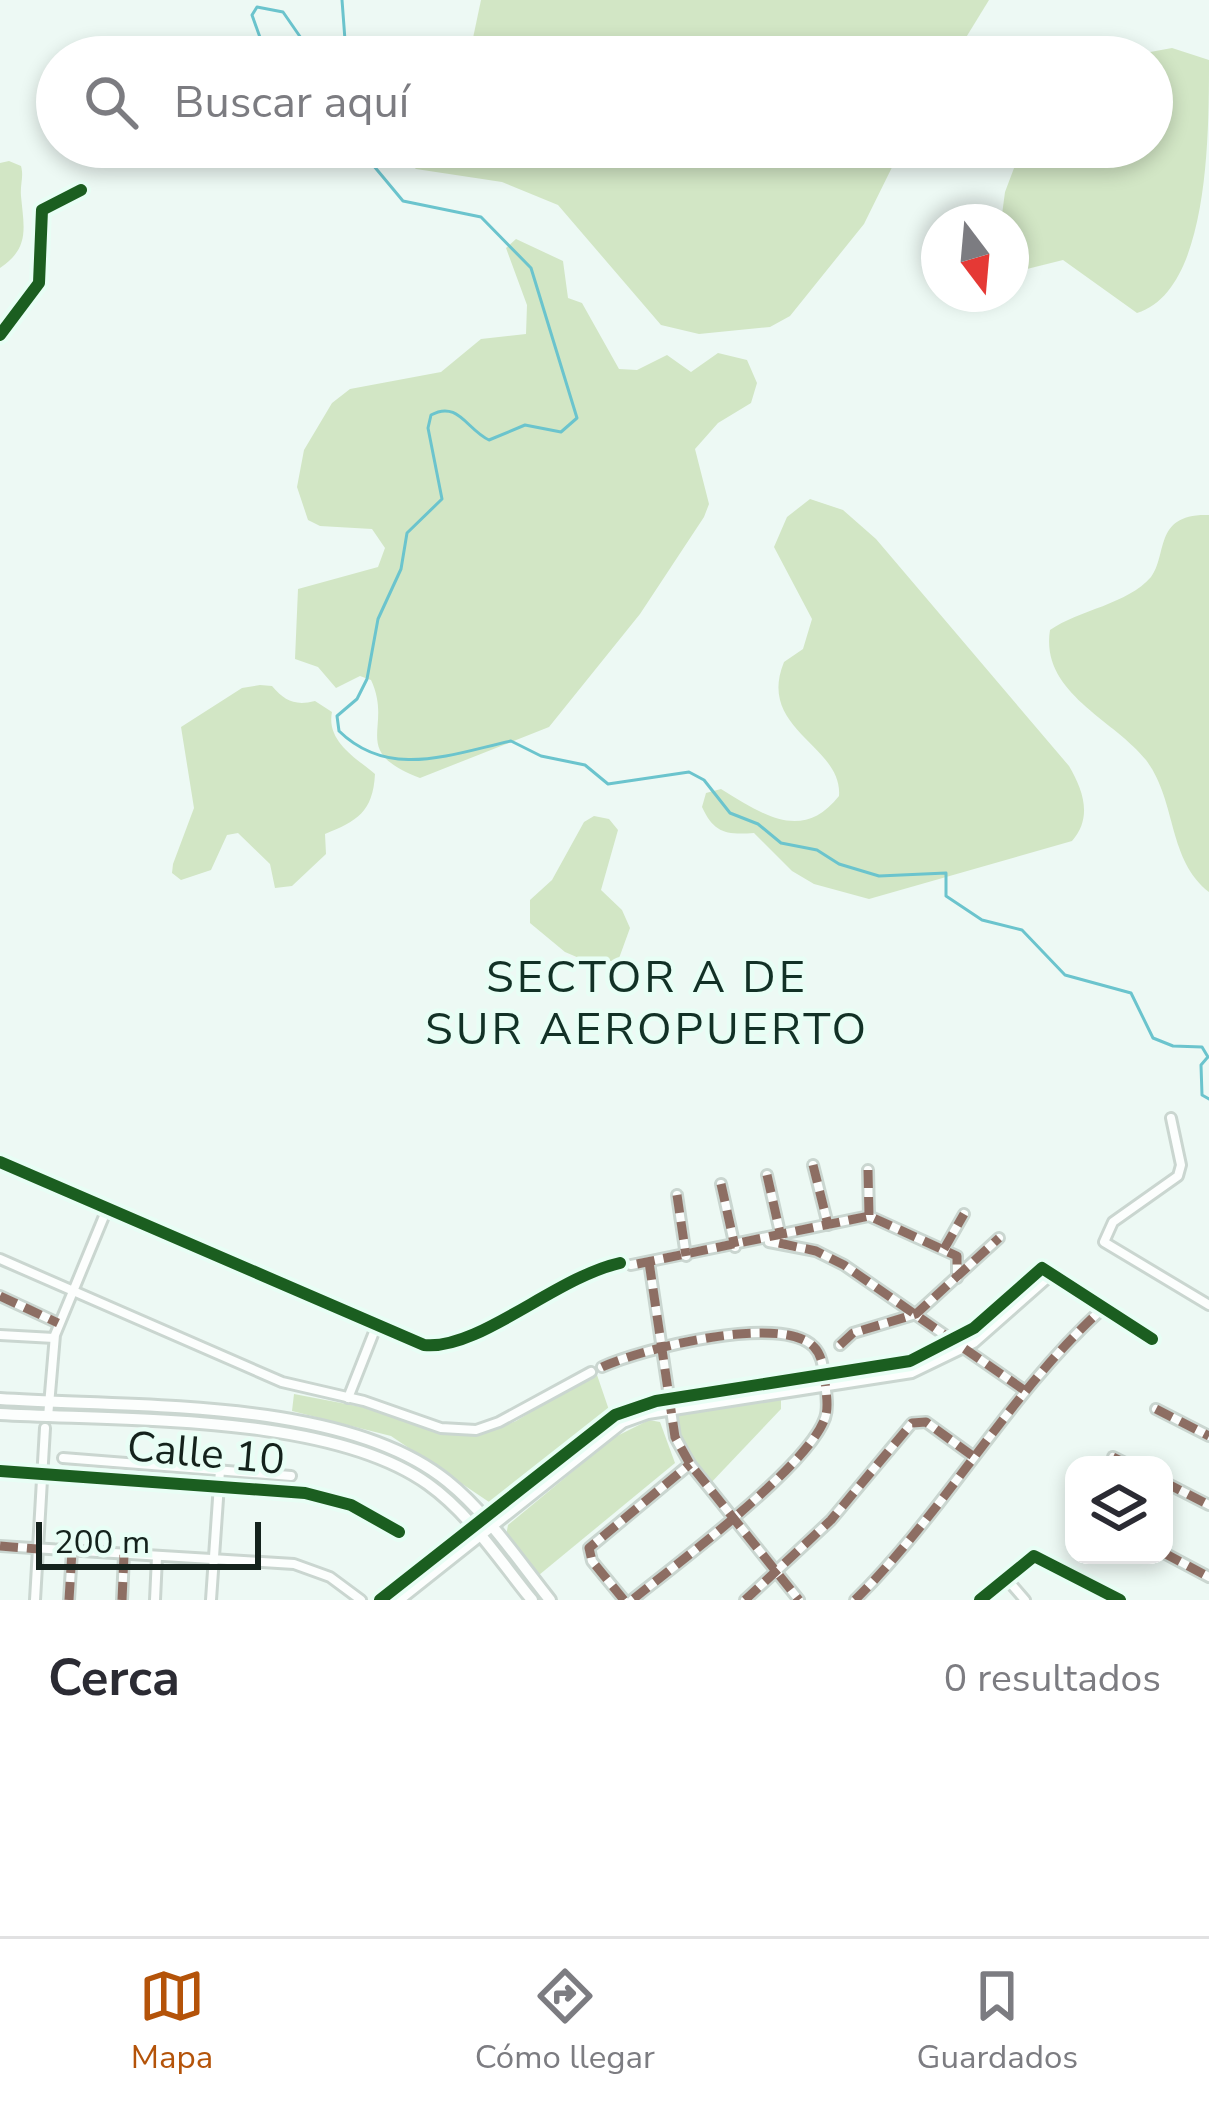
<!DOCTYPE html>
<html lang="es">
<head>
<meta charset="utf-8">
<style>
  :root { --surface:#fff; --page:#f2f2f3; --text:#2b2b33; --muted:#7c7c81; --line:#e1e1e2; --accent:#b45309 }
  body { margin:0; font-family:"Nunito Sans",sans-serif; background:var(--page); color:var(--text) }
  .controls { position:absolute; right:36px; bottom:36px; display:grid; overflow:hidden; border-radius:24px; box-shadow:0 6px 18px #0003 }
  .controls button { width:108px; height:108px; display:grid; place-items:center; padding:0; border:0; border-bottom:3px solid var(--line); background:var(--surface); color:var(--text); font:60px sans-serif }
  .compass { position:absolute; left:921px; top:204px; width:108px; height:108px; border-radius:50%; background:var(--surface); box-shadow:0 6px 18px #0003; rotate:164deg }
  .scale { position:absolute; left:36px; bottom:30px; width:225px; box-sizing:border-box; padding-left:12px; border:6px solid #14221c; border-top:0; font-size:33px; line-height:42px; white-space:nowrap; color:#14221c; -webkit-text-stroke:9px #e8fef5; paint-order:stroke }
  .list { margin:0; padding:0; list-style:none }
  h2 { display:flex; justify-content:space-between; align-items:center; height:156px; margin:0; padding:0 48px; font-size:51px }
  h2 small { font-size:39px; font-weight:400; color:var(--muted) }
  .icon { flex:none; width:66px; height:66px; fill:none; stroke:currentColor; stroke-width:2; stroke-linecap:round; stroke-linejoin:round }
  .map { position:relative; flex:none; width:1209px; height:1600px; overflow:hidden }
  .search { position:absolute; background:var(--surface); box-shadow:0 6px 18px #0003; left:36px; right:36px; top:36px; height:132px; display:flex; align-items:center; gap:30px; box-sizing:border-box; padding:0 42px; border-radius:66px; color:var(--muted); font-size:45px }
  .sheet { height:336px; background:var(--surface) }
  nav { display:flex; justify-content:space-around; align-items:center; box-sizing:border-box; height:168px; border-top:3px solid var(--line); background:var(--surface); font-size:33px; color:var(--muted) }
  nav a { display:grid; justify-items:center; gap:6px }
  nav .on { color:var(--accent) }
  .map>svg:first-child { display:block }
</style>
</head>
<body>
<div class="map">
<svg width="1209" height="1600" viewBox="0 0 1209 1600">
  <rect width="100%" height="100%" fill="#edf9f4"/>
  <g fill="#d2e6c5">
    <path d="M 481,0 L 989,0 L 954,57 L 469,57 Z"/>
    <path d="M 1172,48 L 1209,60 C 1209,137 1209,291 1137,313 L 1063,260 L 1011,273 L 1011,222 L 1001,222 L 1005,192 L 1022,147 L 1152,147 L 1152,57 L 1123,57 Z"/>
    <path d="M 391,147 L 902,147 L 864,224 L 790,316 L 770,327 L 699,334 L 661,325 L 558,205 L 502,182 L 416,169 Z"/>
    <path d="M 9,161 L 21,166 C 24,177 20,184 21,196 C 24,228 30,248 0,268 L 0,163 Z"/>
    <path d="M 516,239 L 563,261 L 568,298 L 582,303 L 619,369 L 637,370 L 667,355 L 691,372 L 718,353 L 747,360 L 757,383 L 751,403 L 718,423 L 695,449 L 709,504 L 704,517 L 640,614 L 549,727 L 420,778 C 348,750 394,729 371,680 L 360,676 L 336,688 L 318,667 L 295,659 L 298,589 L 378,567 L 385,548 L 372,529 L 320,526 L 308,520 L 297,487 L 304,450 L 332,403 L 350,389 L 441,372 L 481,339 L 526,334 L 527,305 L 506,248 Z"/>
    <path d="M 810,499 L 843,510 L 876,539 L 1069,766 C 1083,790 1093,817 1072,841 L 869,899 L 814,884 L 792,871 L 754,833 C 726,835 714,833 702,807 L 706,793 L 721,789 C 762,814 802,843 839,796 C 843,745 756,730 784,662 L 803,649 L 812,619 L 774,547 L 787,517 Z"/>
    <path d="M 1209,515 L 1209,892 C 1167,859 1177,801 1146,760 C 1114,719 1040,693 1050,630 C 1079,610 1128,604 1151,577 C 1168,555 1153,513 1209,515 Z"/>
    <path d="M 260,685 L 272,686 C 285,701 295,706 315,701 L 332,712 C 326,741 356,758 375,774 C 373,812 357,821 325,834 L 326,854 L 292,886 L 275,888 L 270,864 L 238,833 L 227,835 L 211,870 L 181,880 L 172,873 L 173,864 L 194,808 L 181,727 L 242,688 Z"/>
    <path d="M 594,816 L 609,819 L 618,830 L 601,890 L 622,910 L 630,928 L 618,961 L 586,961 L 565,952 L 530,923 L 530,900 L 552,880 L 584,822 Z"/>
    <path d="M 596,1372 L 609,1410 L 492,1504 L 391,1436 L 292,1411 L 294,1394 L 362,1407 L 447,1435 L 481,1434 L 516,1421 Z"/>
    <path d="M 781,1395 L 781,1409 L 707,1487 L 690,1464 L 668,1411 Z"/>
    <path d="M 0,1399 L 308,1422 L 409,1454 L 484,1519 L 473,1527 L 415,1476 L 302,1435 L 0,1414 Z"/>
    <path d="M 649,1420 L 660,1422 L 675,1463 L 539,1575 L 506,1536 L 508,1525 L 613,1438 Z"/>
  </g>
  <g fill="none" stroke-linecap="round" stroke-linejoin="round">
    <g stroke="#6bc4cd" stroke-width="3">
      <path d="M 267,57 L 252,15 L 257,7 L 283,12 L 310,51 L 324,55 L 345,40 L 342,0"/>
      <path d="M 358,147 L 403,201 L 481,217 L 531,268 L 577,418 L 561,432 L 525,425 L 489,440 C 467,430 458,400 431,415 L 428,428 L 442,499 L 407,533 L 401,569 L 378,619 L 367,679 L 357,699 L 337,716 L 339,731 C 389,780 451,754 511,741 L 541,756 L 585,765 L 608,784 L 689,772 L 704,780 L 730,813 L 758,824 L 781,843 L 817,850 L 839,864 L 879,876 L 946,873 L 946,896 L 982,920 L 1022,930 L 1065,975 L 1131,993 L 1153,1038 L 1173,1046 L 1202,1047 L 1208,1057"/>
      <path d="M 1207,1058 L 1201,1065 L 1202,1095 L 1209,1099"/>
    </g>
    <defs>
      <g id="minor">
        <path d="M 0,335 L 39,283 L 42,210 L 81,190"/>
        <path d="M 1171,1118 L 1181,1165 L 1178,1176 L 1113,1222 L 1104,1242 L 1209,1305"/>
        <path d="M 0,1162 L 424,1345 C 478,1351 556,1277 620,1263"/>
        <path d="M 813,1165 L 828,1225"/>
        <path d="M 868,1170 L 869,1216"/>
        <path d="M 767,1175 L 781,1237"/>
        <path d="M 721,1184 L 735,1247"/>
        <path d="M 677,1195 L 686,1256"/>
        <path d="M 769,1242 L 816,1251 L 844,1265 L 1024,1390"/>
        <path d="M 944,1249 L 964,1214"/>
        <path d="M 0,1259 L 282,1382 L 364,1401 L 441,1428 L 476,1430 L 499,1422 L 591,1372"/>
        <path d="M 649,1262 L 675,1437 L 690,1464 L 799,1600"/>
        <path d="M 631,1265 L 869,1216 L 957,1256 L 957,1278"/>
        <path d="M 0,1296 L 58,1323"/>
        <path d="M 0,1335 L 54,1338"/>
        <path d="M 840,1345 L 853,1333 L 916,1314 L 999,1238"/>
        <path d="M 602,1367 C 641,1349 782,1313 814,1347 C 823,1356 823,1370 825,1381 C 826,1393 829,1407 825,1418 C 808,1467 675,1565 632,1600"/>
        <path d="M 348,1398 L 376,1327"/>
        <path d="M 1156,1409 L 1209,1436"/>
        <path d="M 48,1417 L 55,1335 L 107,1209"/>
        <path d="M 1113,1457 L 1129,1465"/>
        <path d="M 63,1458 L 291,1476"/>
        <path d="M 0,1471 L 305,1493 L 351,1505 L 399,1532"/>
        <path d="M 1164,1482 L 1209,1505"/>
        <path d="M 1072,1504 L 1074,1505"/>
        <path d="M 0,1546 L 294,1564 L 330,1577 L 361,1600"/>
        <path d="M 1164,1553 L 1209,1577"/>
        <path d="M 1005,1577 L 1025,1600"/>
        <path d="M 35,1600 L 45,1428"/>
        <path d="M 69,1600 L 72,1551"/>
        <path d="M 122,1600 L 124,1555"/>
        <path d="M 155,1600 L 157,1557"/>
        <path d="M 211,1600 L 220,1470"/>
        <path d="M 380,1600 L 615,1415 L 656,1401 L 910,1361 L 974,1328 L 1042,1268 L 1152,1339"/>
        <path d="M 400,1600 L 623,1423 L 648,1414 L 912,1373 L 974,1343 L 1051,1275"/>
        <path d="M 624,1600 L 592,1561 L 589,1548 L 690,1464"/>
        <path d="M 745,1600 L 831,1520 L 912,1423 L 926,1422 L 974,1457"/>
        <path d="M 855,1600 C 946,1510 1007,1396 1102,1309"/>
        <path d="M 980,1600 L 1034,1556 L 1120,1600"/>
      </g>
      <g id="tertiary">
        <path d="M 0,1399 C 132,1408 343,1397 447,1481 C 487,1513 518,1560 550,1600"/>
        <path d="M 0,1414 C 122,1421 329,1413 428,1484 C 470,1514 500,1561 532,1600"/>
      </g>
    </defs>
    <use href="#minor" stroke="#cad6d0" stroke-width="14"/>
    <use href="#tertiary" stroke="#cad6d0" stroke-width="16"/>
    <use href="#minor" stroke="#fcfefd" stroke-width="8"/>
    <use href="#tertiary" stroke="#fcfefd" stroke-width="10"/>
    <g stroke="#8d6e63" stroke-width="9" stroke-dasharray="18 9" stroke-linecap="butt">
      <path d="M 813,1165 L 828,1225"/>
      <path d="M 868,1170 L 869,1216"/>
      <path d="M 767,1175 L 781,1237"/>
      <path d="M 721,1184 L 735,1247"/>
      <path d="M 677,1195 L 686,1256"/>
      <path d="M 779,1243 L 816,1251 L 844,1265 L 1024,1390"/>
      <path d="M 944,1249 L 964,1214"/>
      <path d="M 649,1262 L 675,1437 L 690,1464 L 799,1600"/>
      <path d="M 637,1264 L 869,1216 L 957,1256 L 957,1278"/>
      <path d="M 0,1296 L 58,1323"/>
      <path d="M 840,1345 L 853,1333 L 916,1314 L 999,1238"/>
      <path d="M 602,1367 C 641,1349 782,1313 814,1347 C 823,1356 823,1370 825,1381 C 826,1393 829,1407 825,1418 C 808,1467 675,1565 632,1600"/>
      <path d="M 1156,1409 L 1209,1436"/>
      <path d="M 1113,1457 L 1129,1465"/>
      <path d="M 1164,1482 L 1209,1505"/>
      <path d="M 1072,1504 L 1074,1505"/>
      <path d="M 0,1546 L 38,1549"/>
      <path d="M 1164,1553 L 1209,1577"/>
      <path d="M 69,1600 L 72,1551"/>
      <path d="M 122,1600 L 124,1555"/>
      <path d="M 624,1600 L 592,1561 L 589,1548 L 690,1464"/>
      <path d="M 745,1600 L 831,1520 L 912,1423 L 926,1422 L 974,1457"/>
      <path d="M 855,1600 C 946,1510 1007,1396 1102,1309"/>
    </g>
    <defs>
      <g id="cycleway">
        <path d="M 0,335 L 39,283 L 42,210 L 81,190"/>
        <path d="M 0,1162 L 424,1345 C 478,1351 556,1277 620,1263"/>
        <path d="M 0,1471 L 305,1493 L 351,1505 L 399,1532"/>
        <path d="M 380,1600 L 615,1415 L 656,1401 L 910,1361 L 974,1328 L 1042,1268 L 1152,1339"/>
        <path d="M 980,1600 L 1034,1556 L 1120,1600"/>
      </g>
    </defs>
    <use href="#cycleway" stroke="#e8fef5" stroke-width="20"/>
    <use href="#cycleway" stroke="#1b5e20" stroke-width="12"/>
  </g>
  <g text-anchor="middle" stroke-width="9" stroke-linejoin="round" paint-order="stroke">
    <g font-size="42" fill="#14221c" stroke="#e8fef5">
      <text transform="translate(206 1452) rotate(5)" y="15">Calle 10</text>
    </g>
    <g font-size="45" letter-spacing="3" fill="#123126" stroke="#e8fef5">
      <text x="647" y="992">SECTOR A DE<tspan x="647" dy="52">SUR AEROPUERTO</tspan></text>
    </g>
  </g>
</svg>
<div class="controls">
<button><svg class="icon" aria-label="layers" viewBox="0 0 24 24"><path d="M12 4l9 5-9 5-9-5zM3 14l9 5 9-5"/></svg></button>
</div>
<svg class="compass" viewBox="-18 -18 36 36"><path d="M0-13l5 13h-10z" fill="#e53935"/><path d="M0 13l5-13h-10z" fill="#7c7c81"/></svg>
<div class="scale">200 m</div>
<div class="search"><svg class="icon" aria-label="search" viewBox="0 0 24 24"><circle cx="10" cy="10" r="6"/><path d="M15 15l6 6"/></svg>Buscar aquí</div>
</div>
<section class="sheet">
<h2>Cerca<small>0 resultados</small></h2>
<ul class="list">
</ul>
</section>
<nav>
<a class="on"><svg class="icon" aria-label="map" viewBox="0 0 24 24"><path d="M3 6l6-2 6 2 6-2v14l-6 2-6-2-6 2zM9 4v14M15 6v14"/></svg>Mapa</a>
<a><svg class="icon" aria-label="directions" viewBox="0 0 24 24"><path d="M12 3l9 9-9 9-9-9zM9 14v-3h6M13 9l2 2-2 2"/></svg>Cómo llegar</a>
<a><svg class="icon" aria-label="saved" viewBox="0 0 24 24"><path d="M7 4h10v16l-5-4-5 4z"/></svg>Guardados</a>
</nav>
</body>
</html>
